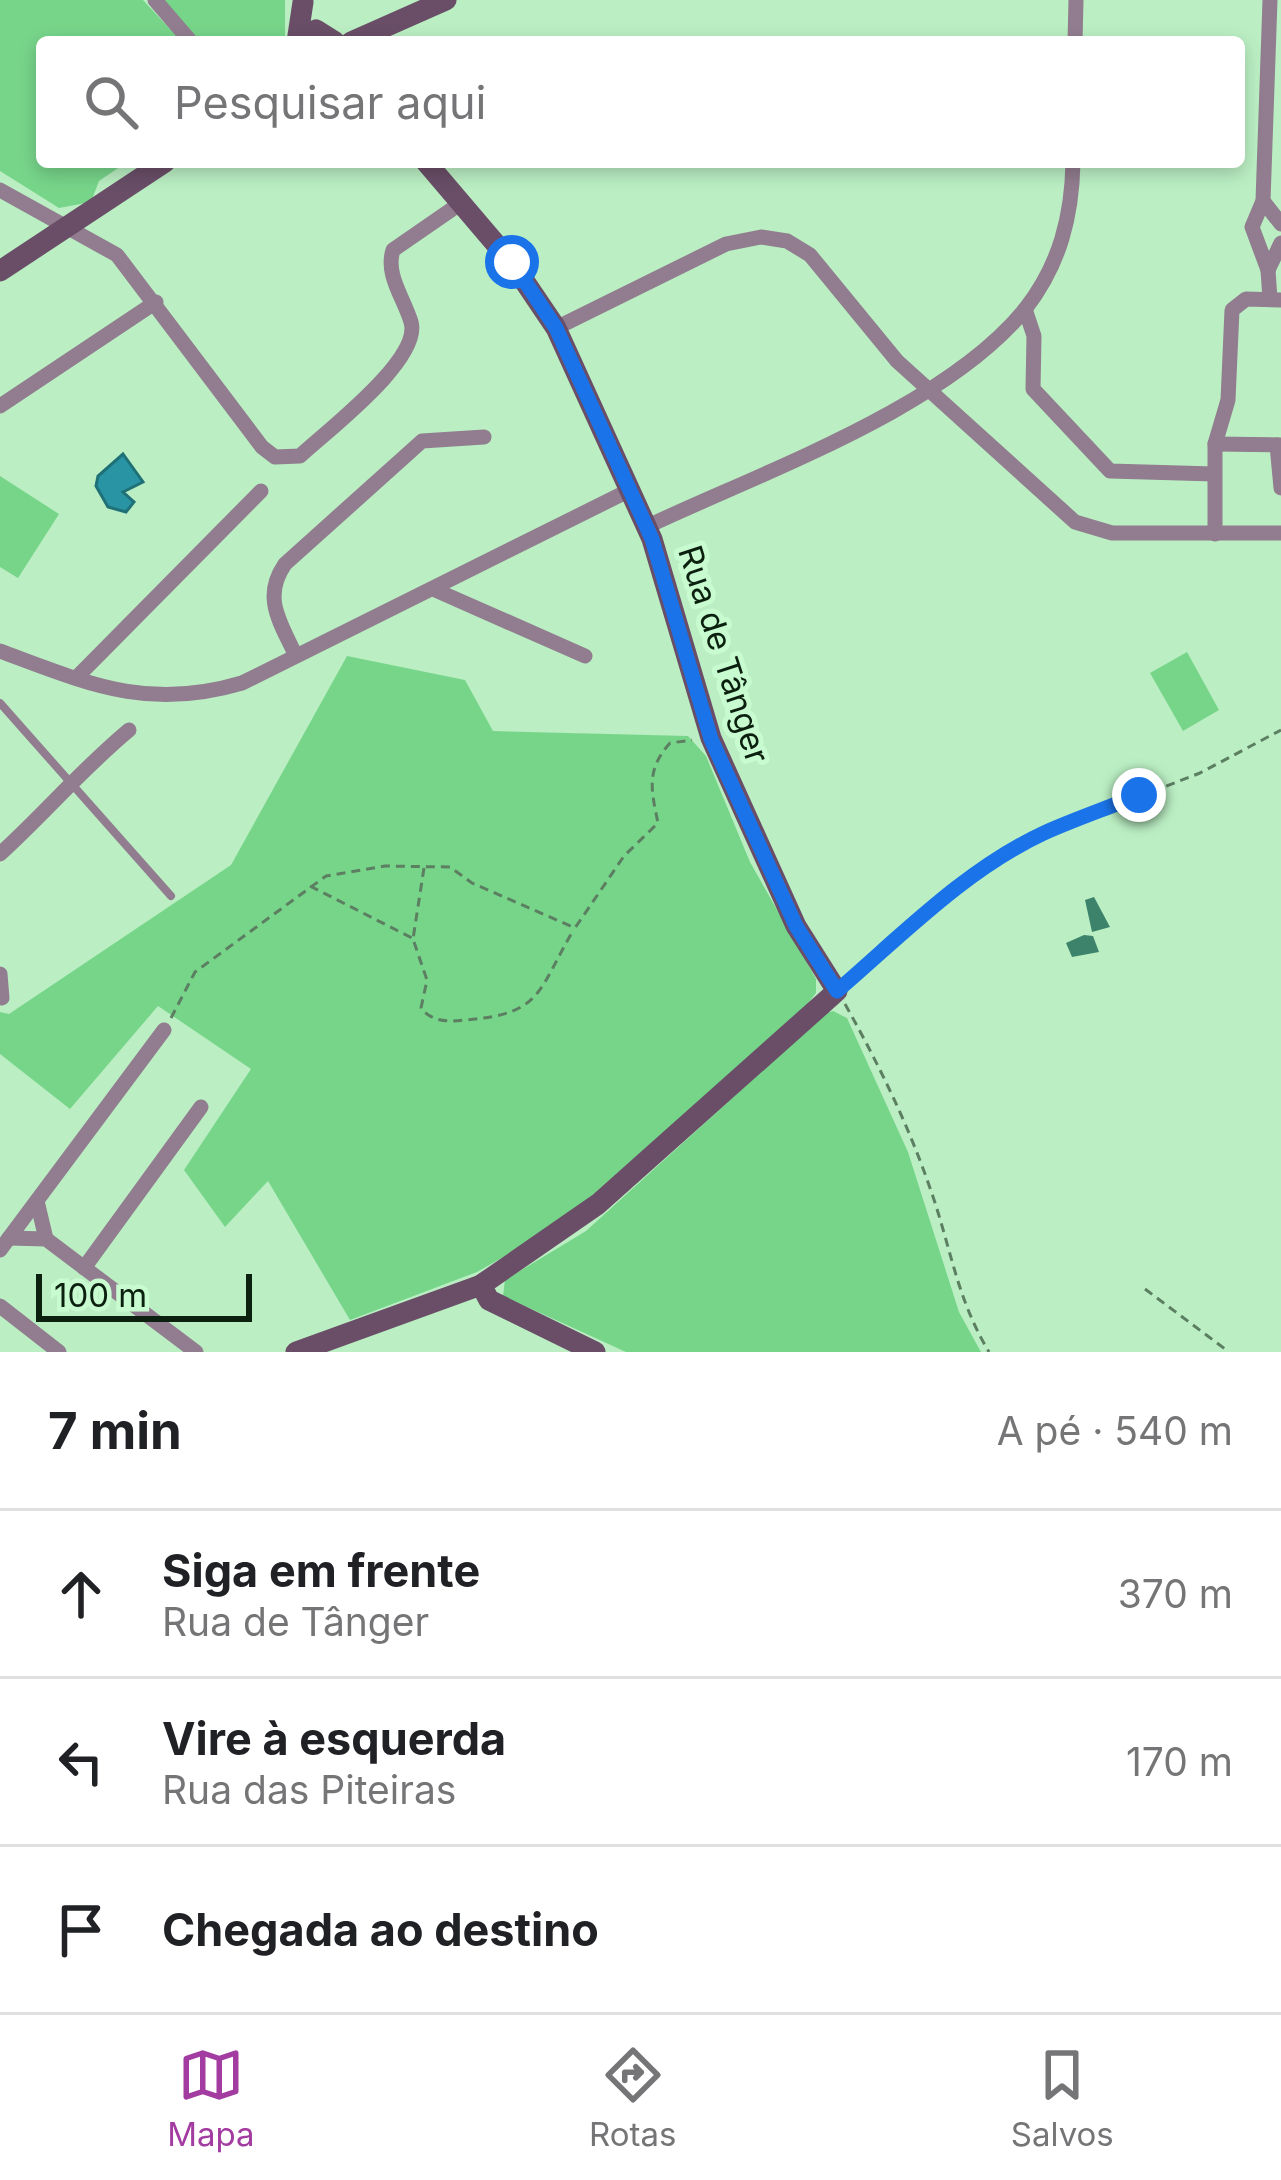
<!DOCTYPE html>
<html lang="pt">
<head>
<meta charset="utf-8">
<style>
  :root { --surface:#fff; --page:#f6f6f6; --text:#202124; --muted:#757577; --line:#e0e0e0; --accent:#a33ca0 }
  body { margin:0; font-family:Inter,sans-serif; background:var(--page); color:var(--text) }
  .scale { position:absolute; left:36px; bottom:30px; width:216px; box-sizing:border-box; padding-left:12px; border:6px solid #0c2010; border-top:0; font-size:33px; line-height:42px; white-space:nowrap; color:#0c2010; -webkit-text-stroke:9px #c8fcd0; paint-order:stroke }
  .stop { position:absolute; width:36px; height:36px; margin:-27px; border:9px solid #1a73e8; border-radius:50%; background:#fff }
  .stop.end { background:#1a73e8; border-color:#fff; box-shadow:0 3px 12px #0008 }
  .list { margin:0; padding:0; list-style:none }
  h2 { display:flex; justify-content:space-between; align-items:center; height:156px; margin:0; padding:0 48px; font-size:51px }
  h2 small { font-size:39px; font-weight:400; color:var(--muted) }
  .list li { display:grid; grid-template-columns:78px 1fr auto; gap:36px; align-items:center; box-sizing:border-box; height:168px; padding:0 48px; border-top:3px solid var(--line) }
  .list b { display:block; font-size:45px; white-space:nowrap }
  .list p { margin:0; font-size:39px; white-space:nowrap; color:var(--muted) }
  .list em { font-size:39px; font-style:normal; color:var(--muted) }
  .icon { flex:none; width:66px; height:66px; fill:none; stroke:currentColor; stroke-width:2; stroke-linecap:round; stroke-linejoin:round }
  .map { position:relative; flex:none; width:1281px; height:1352px; overflow:hidden }
  .search { position:absolute; background:var(--surface); box-shadow:0 6px 18px #0003; left:36px; right:36px; top:36px; height:132px; display:flex; align-items:center; gap:30px; box-sizing:border-box; padding:0 42px; border-radius:12px; color:var(--muted); font-size:45px }
  .sheet { height:660px; background:var(--surface) }
  nav { display:flex; justify-content:space-around; align-items:center; box-sizing:border-box; height:168px; border-top:3px solid var(--line); background:var(--surface); font-size:33px; color:var(--muted) }
  nav a { display:grid; justify-items:center; gap:6px }
  nav .on { color:var(--accent) }
  .map>svg:first-child { display:block }
</style>
</head>
<body>
<div class="map">
<svg width="1281" height="1352" viewBox="0 0 1281 1352">
  <rect width="100%" height="100%" fill="#bbefc3"/>
  <g fill="#77d58a">
    <path d="M 0,0 L 143,0 L 182,42 L 42,42 L 42,162 L 127,162 L 99,181 L 91,202 L 59,208 L 0,171 Z"/>
    <path d="M 163,0 L 285,0 L 285,42 L 199,42 Z"/>
    <path d="M 0,476 L 59,514 L 18,578 L 0,567 Z"/>
    <path d="M 1187,652 L 1219,710 L 1183,731 L 1150,673 Z"/>
    <path d="M 347,656 L 465,680 L 493,731 L 688,736 L 706,756 L 750,862 L 816,979 L 816,993 L 803,1010 L 556,1227 L 477,1272 L 350,1320 L 268,1181 L 225,1227 L 184,1170 L 251,1069 L 158,1006 L 70,1109 L 0,1054 L 0,1012 L 9,1014 L 231,865 Z"/>
    <path d="M 833,1011 L 847,1018 L 908,1152 L 959,1312 L 981,1352 L 626,1352 L 503,1296 L 505,1280 L 586,1231 L 826,1013 Z"/>
  </g>
  <path fill="#2994a3" stroke="#207177" stroke-width="3" d="M 123,454 L 143,482 L 123,492 L 134,502 L 126,512 L 108,507 L 96,486 L 98,476 Z"/>
  <g fill="#3d826b">
    <path d="M 1094,897 L 1110,927 L 1092,932 L 1085,900 Z"/>
    <path d="M 1084,935 L 1093,936 L 1099,952 L 1072,957 L 1066,943 Z"/>
  </g>
  <g fill="none" stroke-linecap="round" stroke-linejoin="round">
    <g stroke="#5c7f62" stroke-width="3" stroke-dasharray="9 6" stroke-linecap="butt">
      <path d="M 424,868 L 413,939 L 427,980 L 421,1008 C 432,1022 448,1022 465,1020 C 543,1014 537,992 574,929"/>
      <path d="M 310,886 L 412,938"/>
      <path d="M 850,980 L 937,903 L 1042,834 L 1200,773 L 1281,730"/>
      <path d="M 845,1004 C 878,1063 908,1124 930,1188 C 951,1247 956,1297 989,1352"/>
      <path d="M 171,1018 L 195,972 L 326,876 L 385,866 L 450,867 L 472,883 L 575,928 L 624,856 L 658,823 C 651,789 646,770 670,743 L 692,740"/>
      <path d="M 1145,1289 L 1229,1352"/>
    </g>
    <path stroke="#917d8f" stroke-width="8" d="M 0,703 L 171,896"/>
    <g stroke="#917d8f" stroke-width="15">
      <path d="M 155,0 L 191,42"/>
      <path d="M 1270,0 L 1263,201 L 1252,227 L 1268,270 L 1270,299"/>
      <path d="M 1075,42 L 1076,0"/>
      <path d="M 0,190 L 117,255 L 262,447 L 275,457 L 300,456 C 328,430 422,359 411,322 C 404,298 385,275 393,250 L 461,203"/>
      <path d="M 1263,201 L 1281,224"/>
      <path d="M 1268,270 L 1281,243"/>
      <path d="M 1025,309 L 1034,336 L 1033,389 L 1110,471 L 1214,474"/>
      <path d="M 556,328 L 726,244 L 761,237 L 787,241 L 810,255 L 897,361 L 1075,522 L 1112,533 L 1281,533"/>
      <path d="M 0,406 L 156,302"/>
      <path d="M 1215,444 L 1281,445"/>
      <path d="M 1277,445 L 1281,488"/>
      <path d="M 646,527 C 762,472 946,408 1026,308 C 1060,264 1072,216 1073,162"/>
      <path d="M 1215,534 L 1215,444 L 1228,400 L 1232,310 L 1246,299 L 1281,300"/>
      <path d="M 433,589 L 585,656"/>
      <path d="M 0,651 C 89,684 148,711 242,683 L 630,490"/>
      <path d="M 295,654 C 280,622 262,597 285,564 L 422,441 L 484,437"/>
      <path d="M 78,676 L 261,491"/>
      <path d="M 0,854 C 46,812 82,769 129,730"/>
      <path d="M 0,974 L 2,998"/>
      <path d="M 37,1201 L 46,1239"/>
      <path d="M 9,1238 L 46,1239 L 196,1352"/>
      <path d="M 0,1250 L 164,1030"/>
      <path d="M 84,1268 L 201,1107"/>
      <path d="M 0,1306 L 59,1352"/>
    </g>
    <g stroke="#6a4e68" stroke-width="21">
      <path d="M 297,42 L 316,30 L 335,42"/>
      <path d="M 297,42 L 303,2"/>
      <path d="M 351,42 L 446,0"/>
      <path d="M 0,271 L 165,162"/>
      <path d="M 481,1285 L 489,1300 L 595,1352"/>
      <path d="M 296,1352 L 481,1285 L 598,1204 L 837,991 L 796,926 L 711,738 L 652,539 L 556,328 L 512,263 L 426,162"/>
    </g>
  </g>
  <g fill="none" stroke-linecap="round" stroke-linejoin="round">
    <path stroke="#1a73e8" stroke-width="15" d="M 512,262 L 556,328 L 652,539 L 711,739 L 796,926 L 837,991 C 901,936 966,869 1044,833 C 1075,819 1108,808 1139,795"/>
  </g>
  <g text-anchor="middle" stroke-width="10" stroke-linejoin="round" paint-order="stroke">
    <g font-size="33" fill="#0c2010" stroke="#c8fcd0">
      <text transform="translate(724 654) rotate(72)" y="12">Rua de Tânger</text>
    </g>
  </g>
</svg>
<div class="scale">100 m</div>
<div class="stop" style="left:512px;top:262px"></div>
<div class="stop end" style="left:1139px;top:795px"></div>
<div class="search"><svg class="icon" aria-label="search" viewBox="0 0 24 24"><circle cx="10" cy="10" r="6"/><path d="M15 15l6 6"/></svg>Pesquisar aqui</div>
</div>
<section class="sheet">
<h2>7 min<small>A pé · 540 m</small></h2>
<ul class="list">
<li><svg class="icon" aria-label="ahead" viewBox="0 0 24 24"><path d="M12 20V5M6 11l6-6 6 6"/></svg><div><b>Siga em frente</b><p>Rua de Tânger</p></div><em>370 m</em></li>
<li><svg class="icon" aria-label="left" viewBox="0 0 24 24"><path d="M17 20v-9H6M10 6l-5 5 5 5"/></svg><div><b>Vire à esquerda</b><p>Rua das Piteiras</p></div><em>170 m</em></li>
<li><svg class="icon" aria-label="arrive" viewBox="0 0 24 24"><path d="M6 21V4h12l-3 4 3 4H6"/></svg><div><b>Chegada ao destino</b></div></li>
</ul>
</section>
<nav>
<a class="on"><svg class="icon" aria-label="map" viewBox="0 0 24 24"><path d="M3 6l6-2 6 2 6-2v14l-6 2-6-2-6 2zM9 4v14M15 6v14"/></svg>Mapa</a>
<a><svg class="icon" aria-label="directions" viewBox="0 0 24 24"><path d="M12 3l9 9-9 9-9-9zM9 14v-3h6M13 9l2 2-2 2"/></svg>Rotas</a>
<a><svg class="icon" aria-label="saved" viewBox="0 0 24 24"><path d="M7 4h10v16l-5-4-5 4z"/></svg>Salvos</a>
</nav>
</body>
</html>
